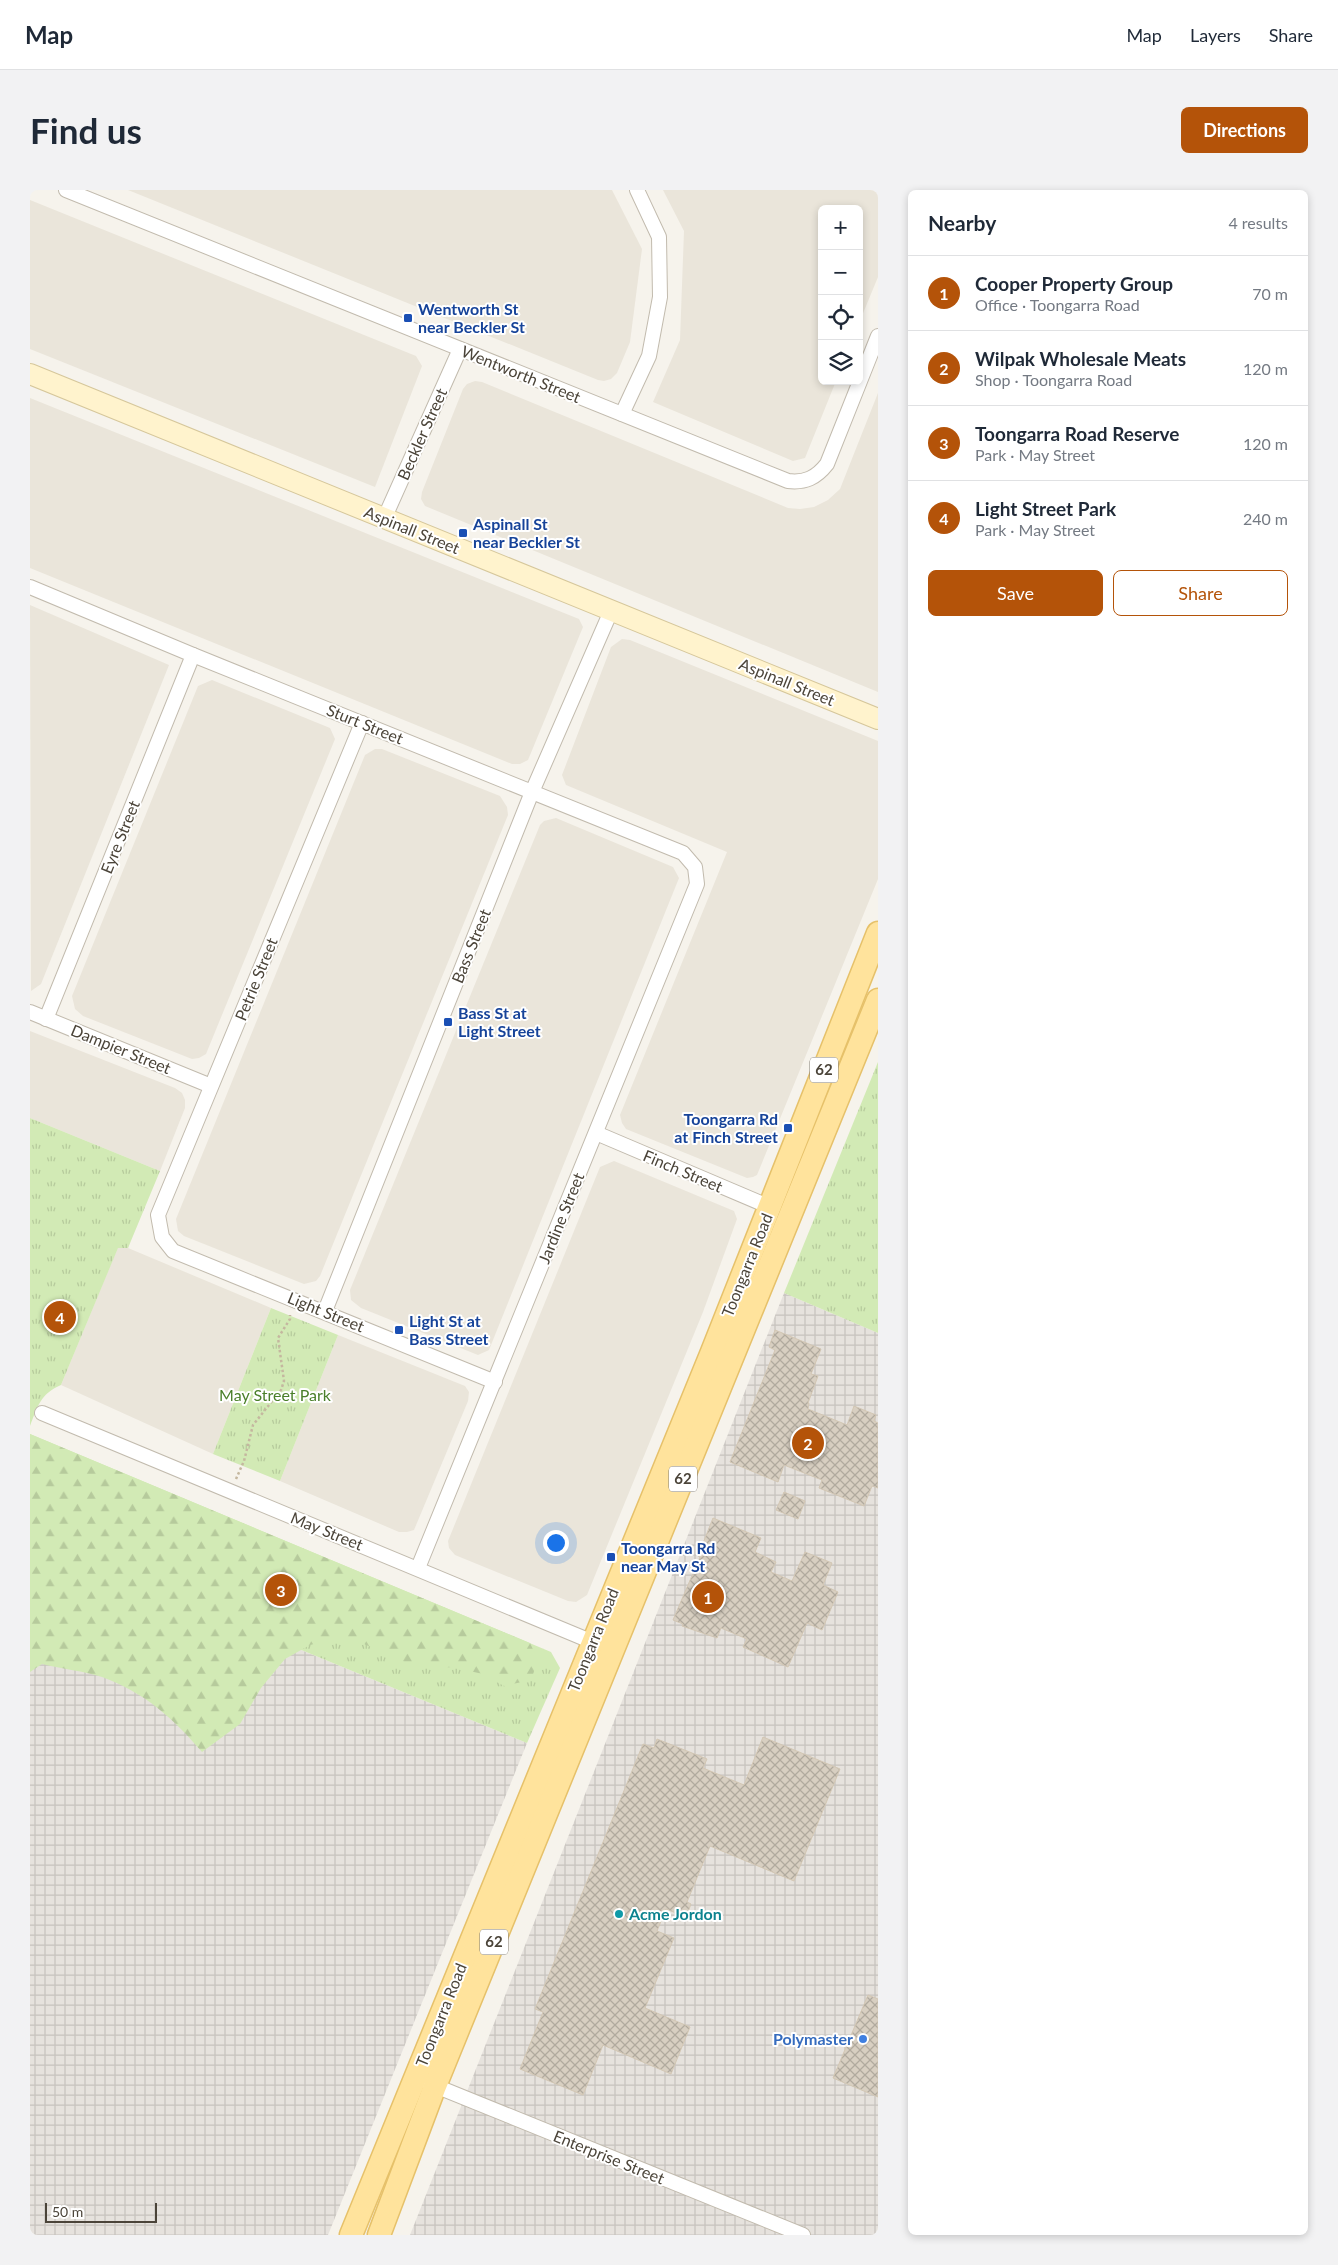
<!DOCTYPE html>
<html lang="en">
<head>
<meta charset="utf-8">
<style>
  :root { --surface:#fff; --page:#f2f2f3; --text:#1f2937; --muted:#747a83; --line:#e0e1e3; --accent:#b45309 }
  body { margin:0; font-family:Lato,sans-serif; background:var(--page); color:var(--text) }
  .controls { position:absolute; right:15px; top:15px; display:grid; overflow:hidden; border-radius:8px; box-shadow:0 2px 8px #0003 }
  .controls button { width:45px; height:45px; display:grid; place-items:center; padding:0; border:0; border-bottom:1px solid var(--line); background:var(--surface); color:var(--text); font:25px sans-serif }
  .scale { position:absolute; left:15px; bottom:12px; width:112px; box-sizing:border-box; padding-left:5px; border:2px solid #4b4439; border-top:0; font-size:14px; line-height:18px; white-space:nowrap; color:#4b4439; -webkit-text-stroke:4px #fff; paint-order:stroke }
  .you { position:absolute; left:525px; top:1352px; width:18px; height:18px; margin:-12px; border:4px solid #fff; border-radius:50%; background:#1a73e8; box-shadow:0 0 0 8px #1a73e833 }
  .badge { display:grid; place-items:center; width:32px; height:32px; border-radius:50%; background:var(--accent); color:#fff; font-size:16px; font-weight:700 }
  .pin { position:absolute; translate:-50% -50%; border:2px solid #fff; box-shadow:0 1px 5px #0006 }
  .list { margin:0; padding:0; list-style:none }
  h2 { display:flex; justify-content:space-between; align-items:center; height:65px; margin:0; padding:0 20px; font-size:21px }
  h2 small { font-size:16px; font-weight:400; color:var(--muted) }
  .list li { display:grid; grid-template-columns:32px 1fr auto; gap:15px; align-items:center; box-sizing:border-box; height:75px; padding:0 20px; border-top:1px solid var(--line) }
  .list b { display:block; font-size:19px; white-space:nowrap }
  .list p { margin:0; font-size:16px; white-space:nowrap; color:var(--muted) }
  .list em { font-size:16px; font-style:normal; color:var(--muted) }
  .actions { display:flex; gap:10px; padding:15px 20px }
  .actions a { flex:1; padding:11px 0; border:1px solid var(--accent); border-radius:8px; text-align:center; font-size:18px; color:var(--accent) }
  .actions .main { background:var(--accent); color:#fff }
  .icon { flex:none; width:28px; height:28px; fill:none; stroke:currentColor; stroke-width:2; stroke-linecap:round; stroke-linejoin:round }
  .map { position:relative; flex:none; width:848px; height:2045px; overflow:hidden; border-radius:8px }
  header { display:flex; align-items:center; gap:30px; box-sizing:border-box; height:70px; padding:0 25px; background:var(--surface); border-bottom:1px solid var(--line) }
  header strong { font-size:24px }
  nav { display:flex; gap:28px; margin-inline-start:auto; font-size:18px }
  .intro { display:flex; align-items:center; justify-content:space-between; box-sizing:border-box; height:120px; padding:0 30px }
  h1 { margin:0; font-size:35px }
  .button { padding:12px 22px; border-radius:8px; background:var(--accent); color:#fff; font-size:18px; font-weight:700 }
  main { display:flex; gap:30px; padding:0 30px }
  aside { flex:1; background:var(--surface); border-radius:8px; box-shadow:0 2px 8px #0003 }
  .map>svg:first-child { display:block }
</style>
</head>
<body>
<header>
<strong>Map</strong>
<nav><a>Map</a><a>Layers</a><a>Share</a></nav>
</header>
<div class="intro"><h1>Find us</h1><a class="button">Directions</a></div>
<main>
<div class="map">
<svg width="848" height="2045" viewBox="0 0 848 2045">
  <defs>
    <pattern id="industrial-grid" width="8" height="8" patternUnits="userSpaceOnUse" patternTransform="scale(1.25)"><rect width="8" height="8" fill="#e6e2dd"/><path d="M0 4h8M4 0v8" fill="none" stroke="#c7c3be"/></pattern>
    <pattern id="grass-tufts" width="24" height="20" patternUnits="userSpaceOnUse" patternTransform="scale(1.25)"><rect width="24" height="20" fill="#d2eab5"/><path d="M3 7l-1-3M5 7V3M7 7l1-3M15 17l-1-3M17 17v-4M19 17l1-3" fill="none" stroke="#b6ca9c"/></pattern>
    <pattern id="forest-firs" width="22" height="20" patternUnits="userSpaceOnUse" patternTransform="scale(1.25)"><rect width="22" height="20" fill="#d2eab5"/><path d="M5 1l3.5 6h-7zM16 11l3.5 6h-7z" fill="#b6ca9c"/></pattern>
    <pattern id="building-cross-hatch" width="8" height="8" patternUnits="userSpaceOnUse" patternTransform="scale(1.25)"><rect width="8" height="8" fill="#d8cfc1"/><path d="M0 0l8 8M0 8l8-8" fill="none" stroke="#b1aa9e"/></pattern>
  </defs>
  <rect width="100%" height="100%" fill="#f6f3ec"/>
  <g fill="#eae5da">
    <path d="M 98,0 L 582,0 L 612,59 L 600,152 L 587,183 L 581,189 L 574,191 L 568,190 Z"/>
    <path d="M 633,0 L 848,0 L 848,87 L 829,133 L 829,19 L 792,19 L 792,191 L 806,191 L 775,268 L 763,271 L 623,212 L 650,150 L 654,41 Z"/>
    <path d="M 0,10 L 386,166 L 392,176 L 345,297 L 0,159 Z"/>
    <path d="M 445,191 L 452,192 L 758,318 L 770,319 L 784,317 L 798,310 L 810,299 L 848,203 L 848,502 L 395,316 L 391,309 L 392,302 L 433,199 L 437,194 Z"/>
    <path d="M 0,208 L 549,429 L 553,437 L 498,570 L 490,574 L 482,574 L 0,378 Z"/>
    <path d="M 0,415 L 139,475 L 11,794 L 1,801 Z"/>
    <path d="M 592,449 L 600,450 L 848,551 L 848,689 L 727,985 L 723,987 L 717,988 L 596,939 L 592,933 L 590,925 L 697,662 L 536,595 L 532,585 L 581,457 Z"/>
    <path d="M 182,490 L 300,538 L 305,549 L 176,864 L 169,868 L 162,869 L 53,826 L 45,819 L 42,806 L 168,496 Z"/>
    <path d="M 345,559 L 352,559 L 470,606 L 477,617 L 478,625 L 290,1086 L 286,1091 L 274,1094 L 154,1046 L 148,1041 L 146,1029 L 335,565 Z"/>
    <path d="M 526,628 L 643,677 L 649,688 L 459,1160 L 448,1165 L 331,1118 L 321,1110 L 320,1100 L 510,635 L 514,631 Z"/>
    <path d="M 0,841 L 145,898 L 152,903 L 155,910 L 155,918 L 130,981 L 0,928 Z"/>
    <path d="M 584,971 L 704,1021 L 707,1029 L 673,1122 L 557,1405 L 546,1412 L 538,1411 L 425,1365 L 419,1358 L 418,1351 L 570,977 Z"/>
    <path d="M 88,1057 L 98,1058 L 241,1118 L 183,1264 L 31,1195 Z"/>
    <path d="M 308,1145 L 435,1196 L 439,1202 L 438,1211 L 384,1340 L 377,1342 L 369,1342 L 250,1291 Z"/>
  </g>
  <g fill="url(#industrial-grid)">
    <path d="M 754,1103 L 848,1143 L 848,2045 L 380,2045 Z"/>
    <path d="M 0,1348 L 497,1553 L 298,2045 L 0,2045 Z"/>
  </g>
  <g fill="url(#grass-tufts)">
    <path d="M 848,872 L 848,1143 L 754,1103 Z"/>
    <path d="M 0,928 L 130,981 L 98,1058 L 88,1058 L 31,1195 C 10,1204 8,1216 0,1236 Z"/>
    <path d="M 241,1118 L 308,1145 L 250,1291 L 183,1264 Z"/>
    <path d="M 0,1244 L 521,1462 L 530,1478 L 497,1553 L 0,1348 Z"/>
  </g>
  <path fill="url(#forest-firs)" d="M 0,1244 L 500,1453 L 508,1470 L 501,1490 L 474,1496 L 453,1484 L 426,1478 L 379,1474 L 316,1446 L 280,1455 L 255,1469 L 231,1498 L 210,1534 L 172,1562 C 144,1529 114,1502 72,1487 C 54,1481 32,1479 12,1474 L 0,1482 Z"/>
  <g fill="url(#building-cross-hatch)" stroke="#d3c7b4">
    <path d="M 745,1140 L 791,1159 L 781,1184 L 788,1186 L 778,1213 L 779,1213 L 778,1219 L 817,1235 L 824,1216 L 846,1225 L 844,1231 L 848,1233 L 848,1298 L 842,1296 L 834,1316 L 789,1298 L 792,1290 L 754,1275 L 748,1292 L 700,1272 L 745,1160 L 739,1157 Z"/>
    <path d="M 754,1302 L 775,1311 L 768,1329 L 746,1320 Z"/>
    <path d="M 683,1328 L 731,1348 L 725,1362 L 746,1372 L 741,1382 L 762,1391 L 775,1362 L 802,1373 L 793,1395 L 808,1402 L 792,1440 L 777,1433 L 758,1477 L 713,1457 L 717,1449 L 691,1438 L 687,1448 L 652,1436 L 653,1434 L 643,1430 L 670,1367 L 668,1366 Z"/>
    <path d="M 733,1547 L 810,1579 L 764,1691 L 680,1656 L 657,1712 L 661,1714 L 656,1727 L 636,1719 L 627,1741 L 644,1748 L 615,1818 L 660,1837 L 641,1884 L 573,1855 L 553,1905 L 490,1879 L 513,1822 L 505,1819 L 613,1554 L 624,1558 L 627,1549 L 677,1569 L 673,1578 L 714,1595 Z"/>
    <path d="M 838,1805 L 848,1809 L 848,1907 L 803,1888 Z"/>
  </g>
  <g fill="none" stroke-linecap="round" stroke-linejoin="round">
    <defs>
      <g id="street">
        <path d="M 36,0 L 758,291 C 775,293 786,288 797,274 L 848,146"/>
        <path d="M 592,224 L 619,166 L 630,107 L 629,47 L 607,0"/>
        <path d="M 354,329 L 430,159"/>
        <path d="M 0,397 L 163,465 L 653,663 L 665,677 L 667,694 L 388,1378"/>
        <path d="M 332,533 L 128,1025 L 132,1047 L 143,1061 L 465,1192"/>
        <path d="M 0,822 L 181,896"/>
        <path d="M 16,829 L 163,465"/>
        <path d="M 566,943 L 740,1017"/>
        <path d="M 295,1121 L 502,602 L 581,421"/>
        <path d="M 12,1223 L 570,1455"/>
        <path d="M 398,1893 L 773,2045"/>
      </g>
      <path id="secondary" d="M 0,184 L 848,529"/>
      <g id="primary">
        <path d="M 321,2045 L 682,1162 L 848,743"/>
        <path d="M 349,2045 L 405,1896 L 848,810"/>
      </g>
    </defs>
    <use href="#street" stroke="#c2bbae" stroke-width="16"/>
    <use href="#secondary" stroke="#d6c79b" stroke-width="22"/>
    <use href="#primary" stroke="#e6c16a" stroke-width="25"/>
    <path stroke="#c4b79f" stroke-width="2.5" stroke-dasharray="2.5 2.5" stroke-linecap="butt" d="M 206,1289 L 214,1271 L 223,1235 L 251,1200 L 254,1191 L 248,1148 L 260,1129 L 260,1125"/>
    <use href="#street" stroke="#fff" stroke-width="14"/>
    <use href="#secondary" stroke="#fff3cd" stroke-width="20"/>
    <use href="#primary" stroke="#ffe39c" stroke-width="22"/>
  </g>
  <g fill="#1a4fb4" stroke="#fff" stroke-width="2">
    <rect x="373" y="123" width="10" height="10" rx="2.5"/>
    <rect x="428" y="338" width="10" height="10" rx="2.5"/>
    <rect x="413" y="827" width="10" height="10" rx="2.5"/>
    <rect x="753" y="933" width="10" height="10" rx="2.5"/>
    <rect x="364" y="1135" width="10" height="10" rx="2.5"/>
    <rect x="576" y="1362" width="10" height="10" rx="2.5"/>
  </g>
  <circle fill="#0f9aa8" stroke="#fff" stroke-width="2" cx="589" cy="1724" r="5"/>
  <circle fill="#3f7fe0" stroke="#fff" stroke-width="2" cx="833" cy="1849" r="5"/>
  <g text-anchor="middle" stroke-width="4" stroke-linejoin="round" paint-order="stroke">
    <g fill="#fff" stroke="#817c74" stroke-width="1">
      <rect x="780" y="867.5" width="28" height="25" rx="4"/>
      <rect x="639" y="1276.5" width="28" height="25" rx="4"/>
      <rect x="450" y="1739.5" width="28" height="25" rx="4"/>
    </g>
    <g font-size="15" font-weight="bold" fill="#4b4439">
      <text x="794" y="885">62</text>
      <text x="653" y="1294">62</text>
      <text x="464" y="1757">62</text>
    </g>
    <g font-size="16" font-weight="bold" fill="#164399" stroke="#fff" text-anchor="start">
      <text x="388" y="125">Wentworth St<tspan x="388" dy="18">near Beckler St</tspan></text>
      <text x="443" y="340">Aspinall St<tspan x="443" dy="18">near Beckler St</tspan></text>
      <text x="428" y="829">Bass St at<tspan x="428" dy="18">Light Street</tspan></text>
      <text x="748" y="935" text-anchor="end">Toongarra Rd<tspan x="748" dy="18">at Finch Street</tspan></text>
      <text x="379" y="1137">Light St at<tspan x="379" dy="18">Bass Street</tspan></text>
      <text x="591" y="1364">Toongarra Rd<tspan x="591" dy="18">near May St</tspan></text>
    </g>
    <g font-size="16" fill="#4b4439" stroke="#fff">
      <text transform="translate(491 184) rotate(22)" y="6">Wentworth Street</text>
      <text transform="translate(392 244) rotate(-66)" y="6">Beckler Street</text>
      <text transform="translate(382 340) rotate(22)" y="6">Aspinall Street</text>
      <text transform="translate(757 492) rotate(22)" y="6">Aspinall Street</text>
      <text transform="translate(335 534) rotate(22)" y="6">Sturt Street</text>
      <text transform="translate(90 647) rotate(-68)" y="6">Eyre Street</text>
      <text transform="translate(441 756) rotate(-68)" y="6">Bass Street</text>
      <text transform="translate(226 789) rotate(-68)" y="6">Petrie Street</text>
      <text transform="translate(91 859) rotate(22)" y="6">Dampier Street</text>
      <text transform="translate(653 981) rotate(23)" y="6">Finch Street</text>
      <text transform="translate(531 1028) rotate(-68)" y="6">Jardine Street</text>
      <text transform="translate(717 1075) rotate(-68)" y="6">Toongarra Road</text>
      <text transform="translate(296 1122) rotate(22)" y="6">Light Street</text>
      <text transform="translate(297 1341) rotate(22)" y="6">May Street</text>
      <text transform="translate(563 1450) rotate(-68)" y="6">Toongarra Road</text>
      <text transform="translate(411 1825) rotate(-68)" y="6">Toongarra Road</text>
      <text transform="translate(579 1967) rotate(22)" y="6">Enterprise Street</text>
    </g>
    <g font-size="16" fill="#4a7f2a" stroke="#fff">
      <text x="245" y="1211">May Street Park</text>
    </g>
    <g font-size="16" font-weight="bold" fill="#0d838f" stroke="#fff" text-anchor="start">
      <text x="599" y="1730">Acme Jordon</text>
    </g>
    <g font-size="16" font-weight="bold" fill="#366cbe" stroke="#fff" text-anchor="end">
      <text x="823" y="1855">Polymaster</text>
    </g>
  </g>
</svg>
<div class="controls">
<button>+</button>
<button>−</button>
<button><svg class="icon" aria-label="locate" viewBox="0 0 24 24"><circle cx="12" cy="12" r="6"/><path d="M12 2v4M12 18v4M2 12h4M18 12h4"/></svg></button>
<button><svg class="icon" aria-label="layers" viewBox="0 0 24 24"><path d="M12 4l9 5-9 5-9-5zM3 14l9 5 9-5"/></svg></button>
</div>
<div class="scale">50 m</div>
<div class="you"></div>
<div class="pin badge" style="left:678px;top:1407px">1</div>
<div class="pin badge" style="left:778px;top:1253px">2</div>
<div class="pin badge" style="left:251px;top:1400px">3</div>
<div class="pin badge" style="left:30px;top:1127px">4</div>
</div>
<aside>
<h2>Nearby<small>4 results</small></h2>
<ul class="list">
<li><span class="badge">1</span><div><b>Cooper Property Group</b><p>Office · Toongarra Road</p></div><em>70 m</em></li>
<li><span class="badge">2</span><div><b>Wilpak Wholesale Meats</b><p>Shop · Toongarra Road</p></div><em>120 m</em></li>
<li><span class="badge">3</span><div><b>Toongarra Road Reserve</b><p>Park · May Street</p></div><em>120 m</em></li>
<li><span class="badge">4</span><div><b>Light Street Park</b><p>Park · May Street</p></div><em>240 m</em></li>
</ul>
<div class="actions"><a class="main">Save</a><a>Share</a></div>
</aside>
</main>
</body>
</html>
